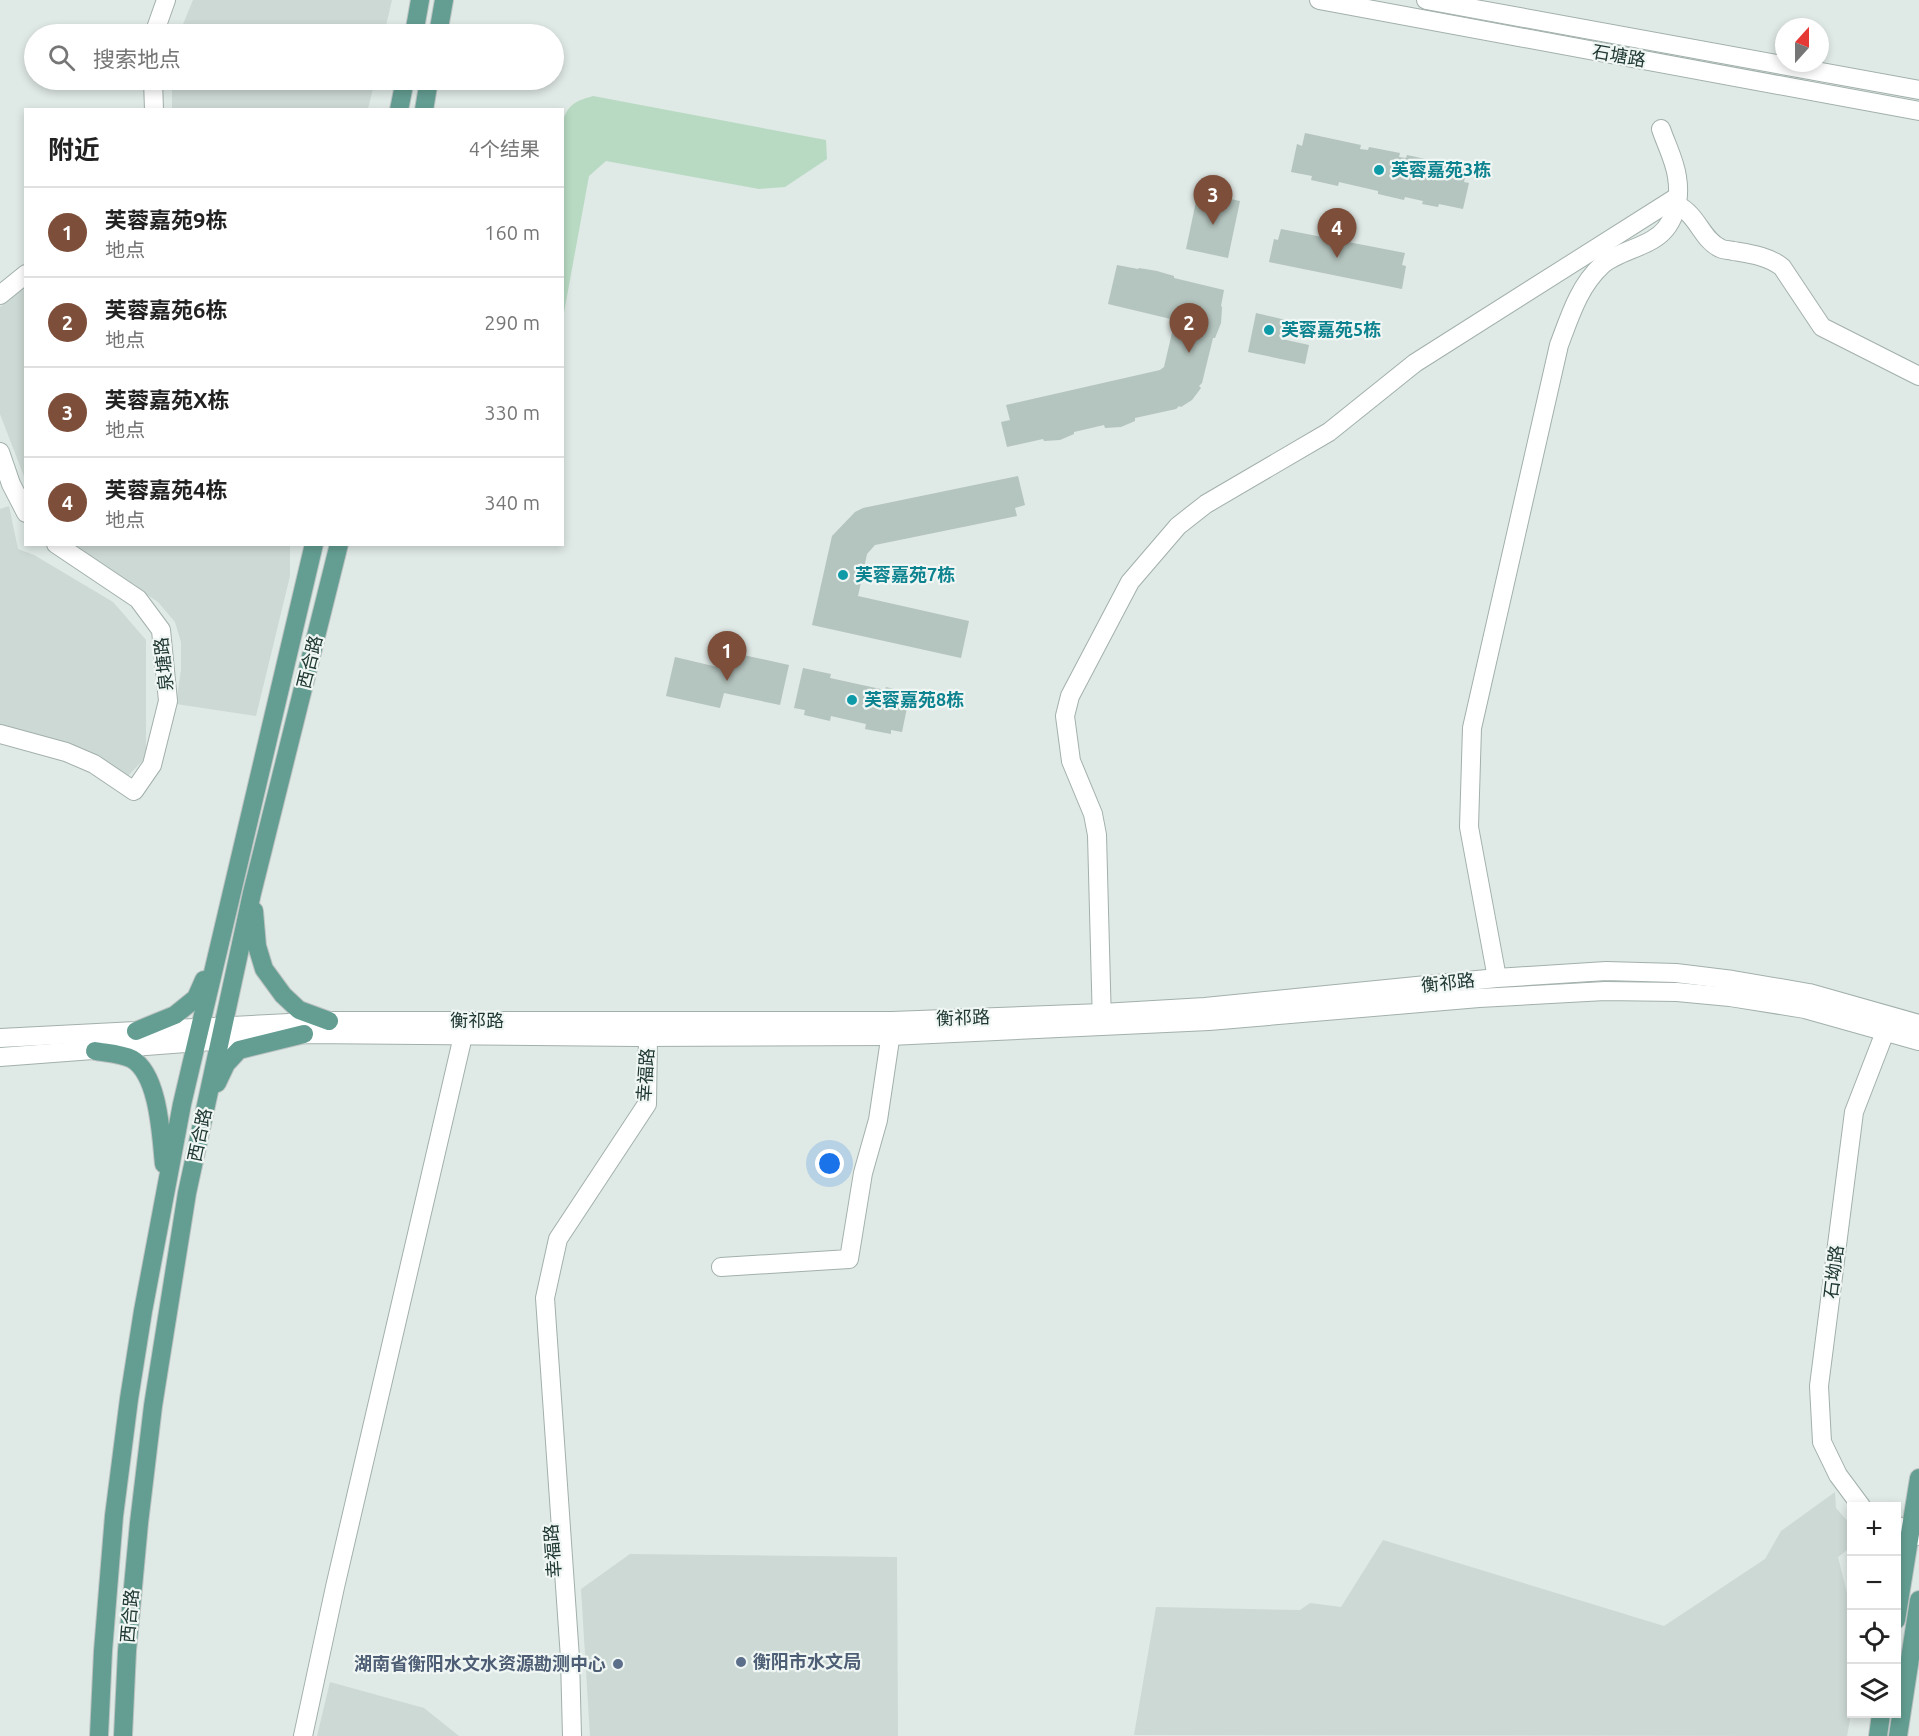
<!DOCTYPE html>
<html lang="zh">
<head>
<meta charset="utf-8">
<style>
  :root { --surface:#fff; --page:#f6f6f6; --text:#222; --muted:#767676; --line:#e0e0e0; --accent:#7d4f3b }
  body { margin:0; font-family:Ubuntu,"Noto Sans SC",sans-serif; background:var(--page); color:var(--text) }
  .controls { position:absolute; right:18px; bottom:18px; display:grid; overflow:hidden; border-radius:0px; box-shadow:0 3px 9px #0003 }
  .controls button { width:54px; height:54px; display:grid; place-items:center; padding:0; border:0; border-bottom:2px solid var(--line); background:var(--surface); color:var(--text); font:30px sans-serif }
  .compass { position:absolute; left:1775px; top:18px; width:54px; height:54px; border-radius:50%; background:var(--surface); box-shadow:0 3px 9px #0003; rotate:21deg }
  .you { position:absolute; left:830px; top:1164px; width:21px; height:21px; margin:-15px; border:4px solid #fff; border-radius:50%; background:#1a73e8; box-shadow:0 0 0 9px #1a73e833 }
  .badge { display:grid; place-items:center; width:39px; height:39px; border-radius:50%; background:var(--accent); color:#fff; font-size:20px; font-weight:700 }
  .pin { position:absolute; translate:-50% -50px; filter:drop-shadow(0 2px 3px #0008) }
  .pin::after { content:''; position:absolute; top:32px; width:21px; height:18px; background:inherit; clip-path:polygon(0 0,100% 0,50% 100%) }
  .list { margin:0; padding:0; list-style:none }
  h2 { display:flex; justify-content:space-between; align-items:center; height:78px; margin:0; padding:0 24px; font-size:26px }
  h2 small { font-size:20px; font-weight:400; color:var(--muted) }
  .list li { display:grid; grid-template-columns:39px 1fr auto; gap:18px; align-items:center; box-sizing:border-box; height:90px; padding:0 24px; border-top:2px solid var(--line) }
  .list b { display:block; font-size:22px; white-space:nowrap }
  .list p { margin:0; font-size:20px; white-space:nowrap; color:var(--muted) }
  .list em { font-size:20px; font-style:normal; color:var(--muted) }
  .icon { flex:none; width:33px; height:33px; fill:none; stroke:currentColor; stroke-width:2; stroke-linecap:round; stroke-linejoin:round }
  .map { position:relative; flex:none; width:1919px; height:1736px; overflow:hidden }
  .search { position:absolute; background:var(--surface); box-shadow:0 3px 9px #0003; left:24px; top:24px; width:540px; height:66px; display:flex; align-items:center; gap:15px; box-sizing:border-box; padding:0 21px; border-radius:33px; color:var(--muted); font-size:22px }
  .panel { position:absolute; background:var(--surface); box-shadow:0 3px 9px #0003; left:24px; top:108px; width:540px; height:438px; border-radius:0px }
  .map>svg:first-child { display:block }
</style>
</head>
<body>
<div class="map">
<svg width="1919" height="1736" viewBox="0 0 1919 1736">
  <rect width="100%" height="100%" fill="#dfe9e5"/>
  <g fill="#cdd9d4">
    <path d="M 193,0 L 392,0 L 384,34 L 179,34 Z"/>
    <path d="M 172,80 L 375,80 L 368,109 L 172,110 Z"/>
    <path d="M 25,287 L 25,479 L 0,414 L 0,307 Z"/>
    <path d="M 9,506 L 18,549 L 34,555 L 113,602 L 146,640 L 146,757 L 127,777 L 0,727 L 0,509 Z"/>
    <path d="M 72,545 L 290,545 L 290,576 L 256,716 L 176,704 L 181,670 L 181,642 L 175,622 L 158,602 Z"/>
    <path d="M 1835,1492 L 1836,1508 L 1852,1526 L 1851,1547 L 1838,1557 L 1851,1609 L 1852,1709 L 1847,1736 L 1134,1735 L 1156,1607 L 1300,1610 L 1310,1603 L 1341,1607 L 1383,1540 L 1664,1626 L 1765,1559 L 1781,1531 Z"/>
    <path d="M 630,1554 L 897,1557 L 898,1736 L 590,1736 L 581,1589 Z"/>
    <path d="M 330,1682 L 424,1708 L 459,1736 L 317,1736 Z"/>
  </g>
  <path fill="#b8dac3" d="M 593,96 L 826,140 L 827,159 L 785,187 L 759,189 L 606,161 L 589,176 L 563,318 L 563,120 C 569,103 577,101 593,96 Z"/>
  <g fill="#b4c4be">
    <path d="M 1305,133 L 1361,145 L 1360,149 L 1368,150 L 1369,147 L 1400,153 L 1399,157 L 1406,158 L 1407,155 L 1467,168 L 1464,182 L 1469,183 L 1463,209 L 1439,204 L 1438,207 L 1422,204 L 1423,201 L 1405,197 L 1404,200 L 1378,194 L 1378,191 L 1339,182 L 1338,186 L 1311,180 L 1312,176 L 1291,172 L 1297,144 L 1302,146 Z"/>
    <path d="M 1198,192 L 1240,201 L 1228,258 L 1186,249 Z"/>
    <path d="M 1281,229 L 1405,253 L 1402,265 L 1406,266 L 1402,289 L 1269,262 L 1274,239 L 1278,240 Z"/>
    <path d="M 1117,265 L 1138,269 L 1139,268 L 1157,271 L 1174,276 L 1174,278 L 1224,290 L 1221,306 L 1222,307 L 1221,323 L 1215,338 L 1213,338 L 1202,383 L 1199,386 L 1201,388 L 1192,400 L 1181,407 L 1179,406 L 1176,409 L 1135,418 L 1135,421 L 1121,427 L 1105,428 L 1104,425 L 1074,432 L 1074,434 L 1060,440 L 1044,441 L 1043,439 L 1007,447 L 1001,422 L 1010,420 L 1006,405 L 1160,370 L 1164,367 L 1175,320 L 1108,304 Z"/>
    <path d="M 1256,313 L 1286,320 L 1282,339 L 1309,345 L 1305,364 L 1248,352 Z"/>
    <path d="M 1018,476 L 1025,505 L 1015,508 L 1017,516 L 875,545 L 867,554 L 858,596 L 969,621 L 961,658 L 812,625 L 832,536 L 855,512 L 863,508 Z"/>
    <path d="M 734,653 L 789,665 L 780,705 L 724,693 L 720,708 L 666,696 L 675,657 L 730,670 Z"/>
    <path d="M 803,668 L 831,674 L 830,678 L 885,690 L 886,687 L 910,693 L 902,732 L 891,730 L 891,734 L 865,729 L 866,724 L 831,716 L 830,721 L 804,715 L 805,710 L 794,708 Z"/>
  </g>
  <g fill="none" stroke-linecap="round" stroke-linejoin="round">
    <defs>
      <g id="minor">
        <path d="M 1319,0 L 1919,111"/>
        <path d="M 1426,0 L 1919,90"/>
        <path d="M 154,34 L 166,0"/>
        <path d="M 153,80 L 154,110"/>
        <path d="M 1677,205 C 1698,215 1702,240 1720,248 C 1723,250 1729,250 1733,251 C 1751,254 1768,256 1782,267 L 1822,327 L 1919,376"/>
        <path d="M 0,295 L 26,274"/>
        <path d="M 0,452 L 11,484 L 26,513"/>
        <path d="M 0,734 L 66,752 L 94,764 L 134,791 L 152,765 L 168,701 L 161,630 L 138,599 L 56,544"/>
        <path d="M 1497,978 L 1469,827 L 1472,728 L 1559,345 C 1570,316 1579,286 1602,265 C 1614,254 1637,249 1652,240 C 1674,228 1681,201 1677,177 C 1675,161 1666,144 1661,129"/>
        <path d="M 1102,1024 L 1097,835 L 1093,814 L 1071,761 L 1065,716 L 1070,696 L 1130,582 L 1178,526 L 1206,504 L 1329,432 L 1415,363 L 1677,197"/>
        <path d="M 0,1038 L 329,1021 L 892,1021 L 1102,1013 L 1205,1007 L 1497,978 L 1606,971 L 1676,973 L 1733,980 L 1809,993 L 1919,1024"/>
        <path d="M 0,1057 L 304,1034 L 637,1037 L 890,1036 L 1209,1021 L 1479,998 L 1605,991 L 1677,992 L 1730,997 L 1805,1009 L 1919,1041"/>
        <path d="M 721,1267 L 849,1259 L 863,1173 L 878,1120 L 892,1026"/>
        <path d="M 1861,1506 L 1838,1475 L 1822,1442 L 1819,1386 L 1854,1112 L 1885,1032"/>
        <path d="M 1896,1525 L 1919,1536"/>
        <path d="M 303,1736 L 335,1587 L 463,1036"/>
        <path d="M 572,1736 L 570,1658 L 545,1298 L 558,1239 L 647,1104 L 648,1037 L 644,1027"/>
      </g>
      <g id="major">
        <path d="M 414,34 L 420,0"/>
        <path d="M 438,34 L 444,0"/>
        <path d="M 399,110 L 405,80"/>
        <path d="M 424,110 L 429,80"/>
        <path d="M 254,911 L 257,946 L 264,969 L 283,995 L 299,1010 L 329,1021"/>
        <path d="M 136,1031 L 175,1015 L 196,998 L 204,980"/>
        <path d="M 95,1051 C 106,1053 122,1054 132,1059 C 159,1075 161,1136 164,1164"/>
        <path d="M 217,1083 L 226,1064 L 239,1050 L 304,1034"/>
        <path d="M 1896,1620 L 1919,1478"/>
        <path d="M 99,1736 L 103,1651 L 114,1516 L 129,1399 L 143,1311 L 182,1104 L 314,544"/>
        <path d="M 123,1736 L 127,1651 L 139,1523 L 153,1406 L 187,1193 L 252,893 L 339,544"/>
        <path d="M 1878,1736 L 1881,1714"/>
        <path d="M 1898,1736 L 1919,1600"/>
      </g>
    </defs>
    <use href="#minor" stroke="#a2b0ac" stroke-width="20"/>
    <use href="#major" stroke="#bcc3c2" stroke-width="20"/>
    <use href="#minor" stroke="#fff" stroke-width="18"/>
    <use href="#major" stroke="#649e92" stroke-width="18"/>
  </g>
  <g fill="#0f9aa8" stroke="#eff6f3" stroke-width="2">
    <circle cx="1379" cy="170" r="6"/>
    <circle cx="1269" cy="330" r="6"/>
    <circle cx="843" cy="575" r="6"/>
    <circle cx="852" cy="700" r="6"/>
  </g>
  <g fill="#5c6f8a" stroke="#eff6f3" stroke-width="2">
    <circle cx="741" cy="1662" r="6"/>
    <circle cx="618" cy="1664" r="6"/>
  </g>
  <g text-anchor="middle" stroke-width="4.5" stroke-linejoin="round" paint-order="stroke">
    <g font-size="18" fill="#203833" stroke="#eff6f3">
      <text transform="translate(1619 56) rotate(10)" y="6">石塘路</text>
      <text transform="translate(310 662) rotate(-76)" y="6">西合路</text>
      <text transform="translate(164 664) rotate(-96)" y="6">泉塘路</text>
      <text transform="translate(1448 983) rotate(-6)" y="6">衡祁路</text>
      <text transform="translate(963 1018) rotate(-2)" y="6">衡祁路</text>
      <text x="477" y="1027">衡祁路</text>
      <text transform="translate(646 1075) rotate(-86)" y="6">幸福路</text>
      <text transform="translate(200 1135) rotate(-78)" y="6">西合路</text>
      <text transform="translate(1834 1272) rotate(-83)" y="6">石坳路</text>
      <text transform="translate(553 1551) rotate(-94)" y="6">幸福路</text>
      <text transform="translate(130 1616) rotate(-85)" y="6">西合路</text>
    </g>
    <g font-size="18" font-weight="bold" fill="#0d838f" stroke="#eff6f3" text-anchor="start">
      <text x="1391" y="176">芙蓉嘉苑3栋</text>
      <text x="1281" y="336">芙蓉嘉苑5栋</text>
      <text x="855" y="581">芙蓉嘉苑7栋</text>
      <text x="864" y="706">芙蓉嘉苑8栋</text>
    </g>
    <g font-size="18" font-weight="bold" fill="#4e5e75" stroke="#eff6f3" text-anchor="start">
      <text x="753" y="1668">衡阳市水文局</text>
      <text x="606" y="1670" text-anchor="end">湖南省衡阳水文水资源勘测中心</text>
    </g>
  </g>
</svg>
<div class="controls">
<button>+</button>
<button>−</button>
<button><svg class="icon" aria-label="locate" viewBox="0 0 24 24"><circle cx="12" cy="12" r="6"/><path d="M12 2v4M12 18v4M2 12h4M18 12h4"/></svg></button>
<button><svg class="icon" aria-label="layers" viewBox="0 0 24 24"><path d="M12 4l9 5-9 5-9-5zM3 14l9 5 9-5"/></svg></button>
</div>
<svg class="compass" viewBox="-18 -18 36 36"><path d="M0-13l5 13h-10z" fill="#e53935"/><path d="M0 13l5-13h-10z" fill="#767676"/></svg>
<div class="you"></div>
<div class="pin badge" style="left:727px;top:681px">1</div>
<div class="pin badge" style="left:1189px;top:353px">2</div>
<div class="pin badge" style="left:1213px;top:225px">3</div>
<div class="pin badge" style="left:1337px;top:258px">4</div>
<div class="search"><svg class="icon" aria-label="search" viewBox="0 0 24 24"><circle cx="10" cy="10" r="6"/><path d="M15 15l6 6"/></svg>搜索地点</div>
<section class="panel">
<h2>附近<small>4个结果</small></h2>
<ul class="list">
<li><span class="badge">1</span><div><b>芙蓉嘉苑9栋</b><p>地点</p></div><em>160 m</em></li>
<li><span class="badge">2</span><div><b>芙蓉嘉苑6栋</b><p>地点</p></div><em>290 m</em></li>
<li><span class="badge">3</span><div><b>芙蓉嘉苑X栋</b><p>地点</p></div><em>330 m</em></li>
<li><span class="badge">4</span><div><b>芙蓉嘉苑4栋</b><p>地点</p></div><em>340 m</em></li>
</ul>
</section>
</div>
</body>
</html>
